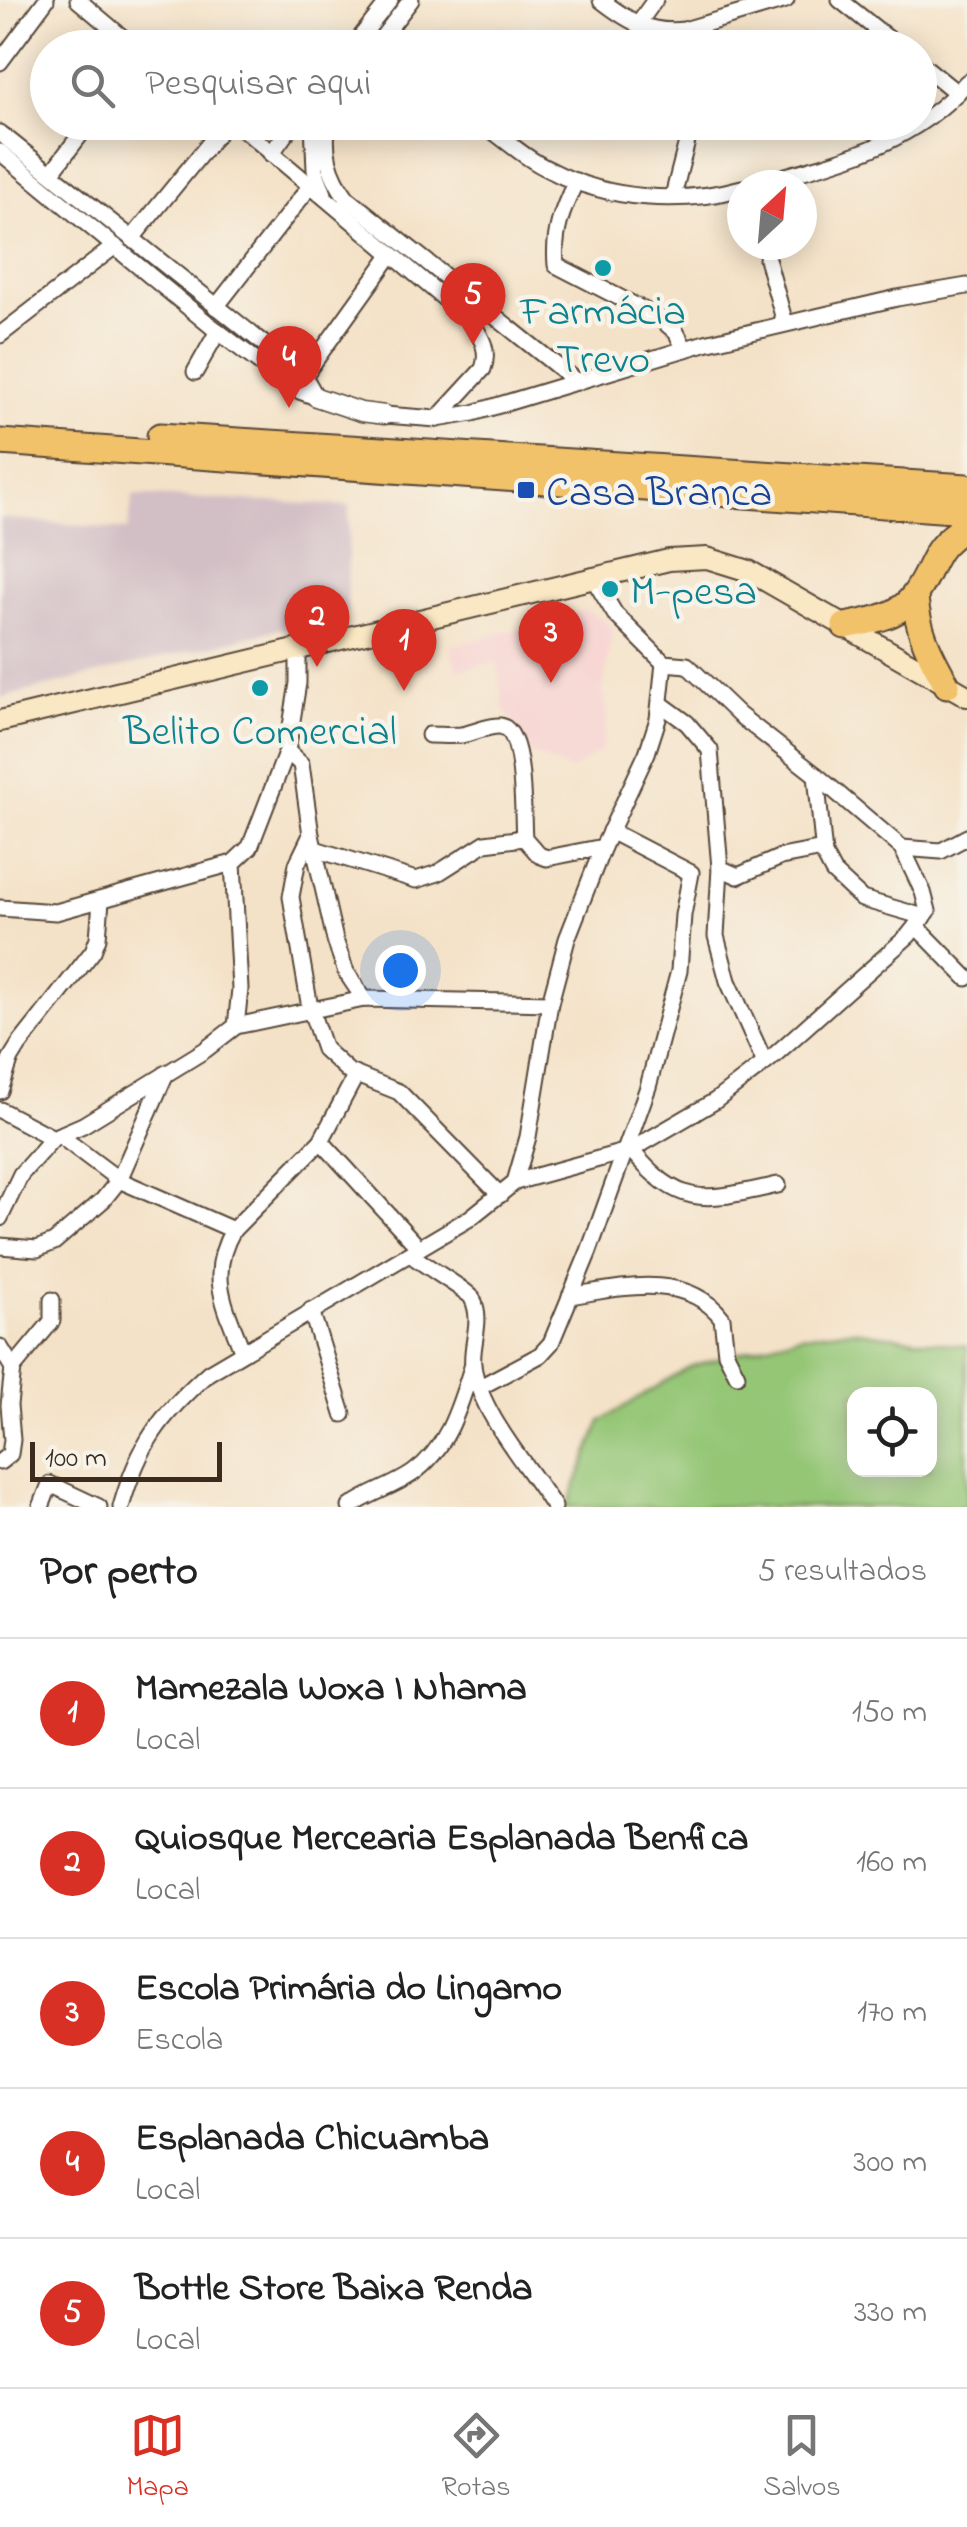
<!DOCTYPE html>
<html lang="pt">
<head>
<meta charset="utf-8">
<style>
  :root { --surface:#fff; --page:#f2f2f2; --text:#222; --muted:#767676; --line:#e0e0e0; --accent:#d93025 }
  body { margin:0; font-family:"Indie Flower",sans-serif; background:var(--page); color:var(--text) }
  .controls { position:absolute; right:30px; bottom:30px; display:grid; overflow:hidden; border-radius:20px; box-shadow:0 5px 25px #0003 }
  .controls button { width:90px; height:90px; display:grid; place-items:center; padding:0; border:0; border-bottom:2px solid var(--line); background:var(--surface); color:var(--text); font:50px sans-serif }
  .compass { position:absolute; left:727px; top:170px; width:90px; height:90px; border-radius:50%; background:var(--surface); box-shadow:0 5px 25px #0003; rotate:26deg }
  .scale { position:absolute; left:30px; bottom:25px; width:192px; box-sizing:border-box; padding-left:10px; border:5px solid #3b2a1e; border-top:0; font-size:28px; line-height:35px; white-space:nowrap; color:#3b2a1e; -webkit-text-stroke:8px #f7f3e8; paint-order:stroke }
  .you { position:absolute; left:400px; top:970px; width:35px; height:35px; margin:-25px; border:8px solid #fff; border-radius:50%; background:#1a73e8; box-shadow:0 0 0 15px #1a73e833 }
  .badge { display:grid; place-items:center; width:65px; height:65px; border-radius:50%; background:var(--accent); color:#fff; font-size:32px; font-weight:700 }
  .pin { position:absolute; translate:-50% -82px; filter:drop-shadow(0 2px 5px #0008) }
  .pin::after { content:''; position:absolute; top:52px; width:35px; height:30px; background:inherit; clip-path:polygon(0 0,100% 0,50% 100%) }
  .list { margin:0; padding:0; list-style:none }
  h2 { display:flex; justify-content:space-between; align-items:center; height:130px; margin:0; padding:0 40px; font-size:42px }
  h2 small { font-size:32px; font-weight:400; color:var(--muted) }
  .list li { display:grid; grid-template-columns:65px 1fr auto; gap:30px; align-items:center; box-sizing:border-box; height:150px; padding:0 40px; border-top:2px solid var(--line) }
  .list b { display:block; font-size:38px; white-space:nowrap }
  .list p { margin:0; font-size:32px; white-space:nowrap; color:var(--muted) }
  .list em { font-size:32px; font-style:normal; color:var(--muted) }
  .icon { flex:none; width:55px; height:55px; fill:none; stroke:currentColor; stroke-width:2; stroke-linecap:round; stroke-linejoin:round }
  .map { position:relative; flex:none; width:967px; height:1507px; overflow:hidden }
  .search { position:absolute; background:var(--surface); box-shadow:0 5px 25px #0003; left:30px; right:30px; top:30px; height:110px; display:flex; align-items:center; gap:25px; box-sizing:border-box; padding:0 35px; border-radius:55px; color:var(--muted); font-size:38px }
  .sheet { height:880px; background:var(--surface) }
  nav { display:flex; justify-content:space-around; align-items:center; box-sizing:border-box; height:140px; border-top:2px solid var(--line); background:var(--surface); font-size:28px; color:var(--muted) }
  nav a { display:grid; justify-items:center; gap:5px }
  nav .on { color:var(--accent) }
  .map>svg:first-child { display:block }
</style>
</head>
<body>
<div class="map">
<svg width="967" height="1507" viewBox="0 0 967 1507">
  <rect width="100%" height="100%" fill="#f7f3e8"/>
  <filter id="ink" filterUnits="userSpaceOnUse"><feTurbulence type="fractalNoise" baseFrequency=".01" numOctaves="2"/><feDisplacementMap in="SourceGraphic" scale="20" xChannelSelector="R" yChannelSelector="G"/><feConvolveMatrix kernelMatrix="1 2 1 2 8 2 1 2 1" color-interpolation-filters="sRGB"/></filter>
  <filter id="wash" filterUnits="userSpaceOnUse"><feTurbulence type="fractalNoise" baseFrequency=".0048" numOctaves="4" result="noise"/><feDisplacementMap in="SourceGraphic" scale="40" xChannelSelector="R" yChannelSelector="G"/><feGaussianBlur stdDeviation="2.25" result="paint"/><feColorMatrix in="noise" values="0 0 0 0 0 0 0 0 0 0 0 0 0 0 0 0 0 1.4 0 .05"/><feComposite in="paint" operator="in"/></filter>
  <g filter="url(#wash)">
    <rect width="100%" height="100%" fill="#f4e2c8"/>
    <path fill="#f7d0cf" d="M 585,610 L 613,627 L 602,694 L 605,694 L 607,721 L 601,751 L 571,771 L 529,752 L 503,707 L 497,662 L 457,670 L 450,646 L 549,621 L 550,628 L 559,626 L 558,618 Z"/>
    <path fill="#d2bec5" d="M 133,495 L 349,506 L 347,612 L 0,698 L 0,518 L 128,530 Z"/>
    <path fill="#94c676" stroke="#68784a" stroke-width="2.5" fill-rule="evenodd" d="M 851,1330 L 967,1346 L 967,1507 L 567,1507 L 601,1421 L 689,1367 L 800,1335 ZM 854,1394 L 930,1394 L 930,1470 L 854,1470 Z"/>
  </g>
  <g filter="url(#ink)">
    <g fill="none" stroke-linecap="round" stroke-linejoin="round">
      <defs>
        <g id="minor">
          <path d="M 78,0 L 135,48"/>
          <path d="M 601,0 C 628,21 649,34 684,30 L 786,0"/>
          <path d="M 840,0 L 900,48"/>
          <path d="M 637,25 L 655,0"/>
          <path d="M 352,48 L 390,0"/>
          <path d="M 374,48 L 411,0"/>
          <path d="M 0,62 L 46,0"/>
          <path d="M 920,63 L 957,93"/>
          <path d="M 235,122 L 471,321 C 481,337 490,350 483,369 L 437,419"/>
          <path d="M 313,122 L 315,170 L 324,194"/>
          <path d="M 328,122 C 323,151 329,174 347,198 L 577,382"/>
          <path d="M 481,122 C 504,139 526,159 552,171 C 608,200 681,205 742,188"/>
          <path d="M 0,133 L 304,376 L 316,397"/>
          <path d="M 0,152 L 211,326 L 294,389 L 316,397"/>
          <path d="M 271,154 L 294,122"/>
          <path d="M 52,172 L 90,122"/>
          <path d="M 576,181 C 562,210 553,232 556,265 L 661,319 L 676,332 L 685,349"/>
          <path d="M 753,185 C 834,162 909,148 967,82"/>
          <path d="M 673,196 L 692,122"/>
          <path d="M 133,237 L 227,122"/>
          <path d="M 767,259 L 785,323"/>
          <path d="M 216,307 L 311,185"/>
          <path d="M 0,335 L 115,246"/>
          <path d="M 195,372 L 218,331"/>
          <path d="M 304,376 L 390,256"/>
          <path d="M 385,415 L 437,419 L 473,413 L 705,343 L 897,298 L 967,286"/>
          <path d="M 661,704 L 687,723 L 710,750 L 720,868 L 716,936 L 728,981 L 765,1063"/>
          <path d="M 429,735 C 440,735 451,736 461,735 C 474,733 489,725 500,726 C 526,729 522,818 524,838 L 539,855 L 547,858 L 603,847"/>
          <path d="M 287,751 L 301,764 L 311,835 L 335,940 L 346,972 L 364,999"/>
          <path d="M 816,775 L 824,855 L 833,872 L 862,899 L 924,917"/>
          <path d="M 311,835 L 297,864 L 291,897 L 310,1008 L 324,1049 L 349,1072 L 399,1092 L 500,1195"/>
          <path d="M 902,848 L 941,851 L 967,837"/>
          <path d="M 315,849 L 416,880 L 438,873 L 485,843 L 524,838"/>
          <path d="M 720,868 L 738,876 L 781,857 L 823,849"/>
          <path d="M 0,908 L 56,912 L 233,863 L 250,847 L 287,751 L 298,683 L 298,647"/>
          <path d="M 916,926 L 967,978"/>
          <path d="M 236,1026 L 364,999 L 550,1003"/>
          <path d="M 0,1091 L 11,1058 L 19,1045 L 93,951 L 98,938 L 101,901"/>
          <path d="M 0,1110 L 53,1138"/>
          <path d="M 59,1135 L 119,1180 L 233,1230"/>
          <path d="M 321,1141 L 419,1248"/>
          <path d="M 631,1150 C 682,1211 707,1200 778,1185"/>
          <path d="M 515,1182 L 631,1150 L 715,1101 L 770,1059 L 908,936 L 928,911 L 923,892 L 902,848 L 816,775 L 739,715 L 687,665 L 664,663 L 615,614 L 592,576"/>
          <path d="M 0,1218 L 21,1174 L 53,1138 L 83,1125 L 205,1050 L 236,1026 L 240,989 L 233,863"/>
          <path d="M 0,1246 L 37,1249 L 54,1242 L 103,1200 L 119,1180 L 166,1073"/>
          <path d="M 410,1254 C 422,1264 468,1291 472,1298 C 484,1321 470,1344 473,1366 C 481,1415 528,1466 554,1507"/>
          <path d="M 570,1296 C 620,1288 686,1271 722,1318 L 726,1353 L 737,1375"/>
          <path d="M 311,1310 L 343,1414"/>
          <path d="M 0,1347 L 13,1368 L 9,1405 L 12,1440 L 10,1454 L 0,1462"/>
          <path d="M 242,1350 C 225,1306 207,1275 233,1230 L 321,1141 L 356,1075"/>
          <path d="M 13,1368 L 52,1321 L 52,1300"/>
          <path d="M 480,1387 L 540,1355 L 551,1343 L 589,1251 L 648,1087 L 679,971 L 683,915 L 691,873 L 610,831"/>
          <path d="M 41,1507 L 50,1484 L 99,1507"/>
          <path d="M 121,1507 C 139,1444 160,1416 208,1373 L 470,1218 L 515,1182 L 528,1137 L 550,1003 L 567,939 L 603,847 L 647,753 L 658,719 L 664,663"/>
          <path d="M 350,1507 C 369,1493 393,1487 413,1473 C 449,1447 460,1405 473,1364"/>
        </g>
        <path id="tertiary" d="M 316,397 L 361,412 L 385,415"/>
        <path id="secondary" d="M 0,721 L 669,560 L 707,558 L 749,571 L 967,696"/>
        <g id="trunk">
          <path d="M 160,436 L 967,487"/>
          <path d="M 0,442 L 967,511"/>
          <path d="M 915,596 C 917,630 930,655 947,685"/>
          <path d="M 845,626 C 870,621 900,617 915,594 C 936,564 929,549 967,526"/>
        </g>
      </defs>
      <use href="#minor" stroke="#574638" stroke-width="19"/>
      <use href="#tertiary" stroke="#574638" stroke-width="21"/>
      <use href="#secondary" stroke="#574638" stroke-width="24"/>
      <use href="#trunk" stroke="#574638" stroke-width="29"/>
      <use href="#minor" stroke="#fff" stroke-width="15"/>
      <use href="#tertiary" stroke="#fff" stroke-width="18"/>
      <use href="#secondary" stroke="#fae7c3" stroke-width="20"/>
      <use href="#trunk" stroke="#f2c26a" stroke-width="25"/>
    </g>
  </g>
  <g fill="#0f9aa8" stroke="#f7f3e8" stroke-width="4">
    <circle cx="603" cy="268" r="10"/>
    <circle cx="610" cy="589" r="10"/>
    <circle cx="260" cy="688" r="10"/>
  </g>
  <rect fill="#1a4fb4" stroke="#f7f3e8" stroke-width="4" x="516" y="480" width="20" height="20" rx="5"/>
  <g text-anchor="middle" stroke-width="9" stroke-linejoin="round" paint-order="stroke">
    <g font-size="42" fill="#0d838f" stroke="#f7f3e8">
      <text x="603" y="324">Farmácia<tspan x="603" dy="48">Trevo</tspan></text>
      <text x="630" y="604" text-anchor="start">M-pesa</text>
      <text x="260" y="744">Belito Comercial</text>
    </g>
    <g font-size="42" fill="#164399" stroke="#f7f3e8" text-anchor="start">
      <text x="546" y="505">Casa Branca</text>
    </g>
  </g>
</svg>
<div class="controls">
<button><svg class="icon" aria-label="locate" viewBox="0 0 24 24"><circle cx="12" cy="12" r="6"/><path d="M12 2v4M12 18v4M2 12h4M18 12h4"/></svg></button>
</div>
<svg class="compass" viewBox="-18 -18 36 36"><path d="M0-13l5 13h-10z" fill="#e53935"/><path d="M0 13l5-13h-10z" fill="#767676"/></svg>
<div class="scale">100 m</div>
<div class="you"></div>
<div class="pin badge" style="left:404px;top:691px">1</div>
<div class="pin badge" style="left:317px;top:667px">2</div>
<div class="pin badge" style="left:551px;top:683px">3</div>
<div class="pin badge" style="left:289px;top:408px">4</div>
<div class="pin badge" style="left:473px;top:345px">5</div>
<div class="search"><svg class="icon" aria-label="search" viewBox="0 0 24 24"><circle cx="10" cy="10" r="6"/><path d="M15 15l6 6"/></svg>Pesquisar aqui</div>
</div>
<section class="sheet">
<h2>Por perto<small>5 resultados</small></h2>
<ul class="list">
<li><span class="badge">1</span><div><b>Mamezala Woxa I Nhama</b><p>Local</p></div><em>150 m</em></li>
<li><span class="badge">2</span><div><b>Quiosque Mercearia Esplanada Benfica</b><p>Local</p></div><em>160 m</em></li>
<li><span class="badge">3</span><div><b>Escola Primária do Lingamo</b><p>Escola</p></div><em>170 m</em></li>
<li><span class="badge">4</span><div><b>Esplanada Chicuamba</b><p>Local</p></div><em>300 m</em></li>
<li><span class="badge">5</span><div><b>Bottle Store Baixa Renda</b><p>Local</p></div><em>330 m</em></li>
</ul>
</section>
<nav>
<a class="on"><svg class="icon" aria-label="map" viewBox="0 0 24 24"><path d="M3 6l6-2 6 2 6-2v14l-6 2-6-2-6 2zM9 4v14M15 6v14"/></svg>Mapa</a>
<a><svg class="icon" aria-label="directions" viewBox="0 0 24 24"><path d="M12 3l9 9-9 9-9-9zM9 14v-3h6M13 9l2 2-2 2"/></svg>Rotas</a>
<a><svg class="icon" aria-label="saved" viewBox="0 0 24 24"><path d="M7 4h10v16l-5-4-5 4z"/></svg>Salvos</a>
</nav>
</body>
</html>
